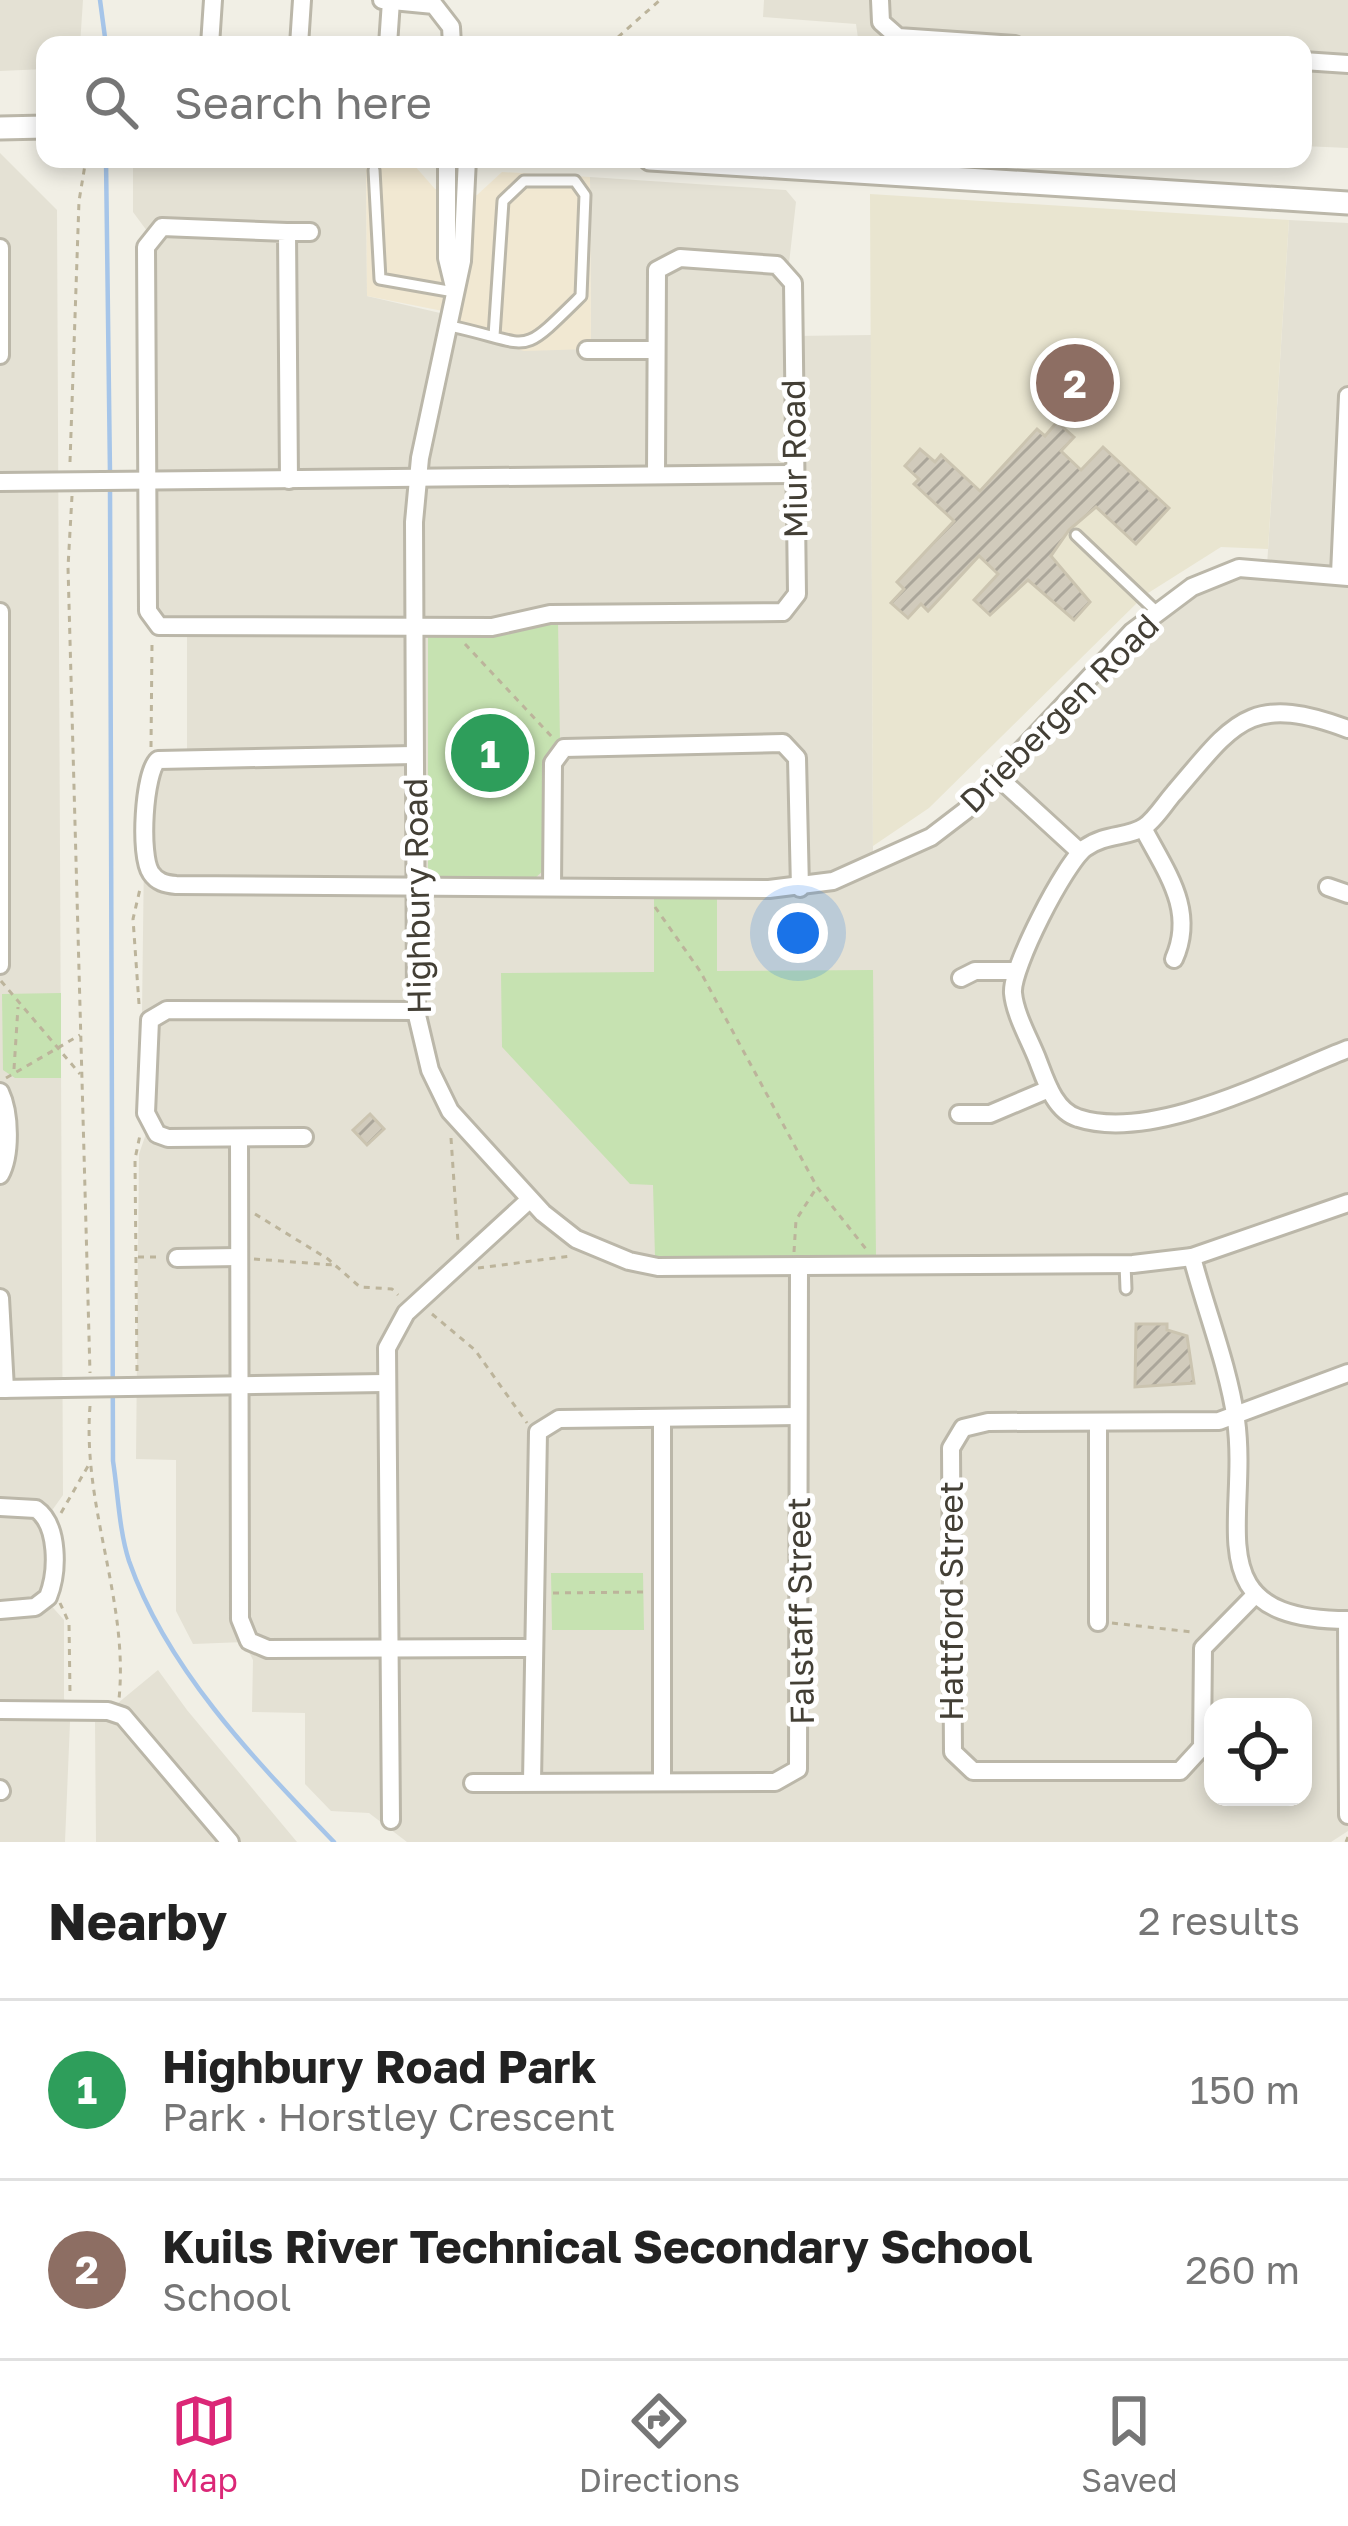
<!DOCTYPE html>
<html lang="en">
<head>
<meta charset="utf-8">
<style>
  :root { --surface:#fff; --page:#f2f2f2; --text:#222; --muted:#767676; --line:#e0e0e0; --accent:#db2777 }
  body { margin:0; font-family:"Golos Text",sans-serif; background:var(--page); color:var(--text) }
  .controls { position:absolute; right:36px; bottom:36px; display:grid; overflow:hidden; border-radius:24px; box-shadow:0 6px 18px #0003 }
  .controls button { width:108px; height:108px; display:grid; place-items:center; padding:0; border:0; border-bottom:3px solid var(--line); background:var(--surface); color:var(--text); font:60px sans-serif }
  .you { position:absolute; left:798px; top:933px; width:42px; height:42px; margin:-30px; border:9px solid #fff; border-radius:50%; background:#1a73e8; box-shadow:0 0 0 18px #1a73e833 }
  .badge { display:grid; place-items:center; width:78px; height:78px; border-radius:50%; background:var(--accent); color:#fff; font-size:39px; font-weight:700 }
  .pin { position:absolute; translate:-50% -50%; border:6px solid #fff; box-shadow:0 3px 12px #0006 }
  .list { margin:0; padding:0; list-style:none }
  h2 { display:flex; justify-content:space-between; align-items:center; height:156px; margin:0; padding:0 48px; font-size:51px }
  h2 small { font-size:39px; font-weight:400; color:var(--muted) }
  .list li { display:grid; grid-template-columns:78px 1fr auto; gap:36px; align-items:center; box-sizing:border-box; height:180px; padding:0 48px; border-top:3px solid var(--line) }
  .list b { display:block; font-size:45px; white-space:nowrap }
  .list p { margin:0; font-size:39px; white-space:nowrap; color:var(--muted) }
  .list em { font-size:39px; font-style:normal; color:var(--muted) }
  .icon { flex:none; width:66px; height:66px; fill:none; stroke:currentColor; stroke-width:2; stroke-linecap:round; stroke-linejoin:round }
  .map { position:relative; flex:none; width:1348px; height:1842px; overflow:hidden }
  .search { position:absolute; background:var(--surface); box-shadow:0 6px 18px #0003; left:36px; right:36px; top:36px; height:132px; display:flex; align-items:center; gap:30px; box-sizing:border-box; padding:0 42px; border-radius:24px; color:var(--muted); font-size:45px }
  .sheet { height:516px; background:var(--surface) }
  nav { display:flex; justify-content:space-around; align-items:center; box-sizing:border-box; height:168px; border-top:3px solid var(--line); background:var(--surface); font-size:33px; color:var(--muted) }
  nav a { display:grid; justify-items:center; gap:6px }
  nav .on { color:var(--accent) }
  .map>svg:first-child { display:block }
</style>
</head>
<body>
<div class="map">
<svg width="1348" height="1842" viewBox="0 0 1348 1842">
  <defs>
    <pattern id="building-hatch" width="6" height="6" patternUnits="userSpaceOnUse" patternTransform="scale(3)"><rect width="6" height="6" fill="#d1cbbc"/><path d="M-1 1l2-2M0 6l6-6M5 7l2-2" fill="none" stroke="#aba69a"/></pattern>
  </defs>
  <rect width="100%" height="100%" fill="#f1efe5"/>
  <g fill="#e4e1d4" fill-rule="evenodd">
    <path d="M 0,0 L 83,0 L 80,45 L 45,45 L 45,69 L 0,71 Z"/>
    <path d="M 764,0 L 1348,0 L 1348,148 L 1303,146 L 1303,45 L 859,45 L 856,24 L 763,17 Z"/>
    <path d="M 0,153 L 57,210 L 63,1495 L 48,1516 L 47,1601 L 64,1620 L 64,1698 L 70,1722 L 65,1842 L 0,1842 Z"/>
    <path d="M 133,159 L 366,163 L 367,296 L 591,348 L 590,177 L 786,190 L 796,202 L 788,272 L 794,336 L 871,335 L 873,865 L 963,810 L 1130,631 L 1191,586 L 1267,566 L 1289,220 L 1348,223 L 1348,1831 L 1331,1842 L 407,1842 L 369,1813 L 331,1811 L 305,1784 L 305,1713 L 252,1712 L 253,1660 L 244,1642 L 193,1644 L 176,1611 L 176,1460 L 136,1459 L 139,1154 L 149,1125 L 149,1020 L 142,1014 L 145,773 L 187,755 L 187,631 L 153,623 L 150,235 L 133,212 ZM 1213,1707 L 1303,1707 L 1303,1797 L 1213,1797 Z"/>
    <path d="M 158,1670 L 187,1710 L 297,1842 L 96,1842 L 95,1722 Z"/>
  </g>
  <path fill="#f1e8d2" d="M 366,163 L 414,165 L 435,189 L 477,195 L 502,172 L 590,177 L 591,349 L 524,351 L 451,331 L 453,313 L 367,296 Z"/>
  <path fill="#e9e5d0" d="M 870,194 L 1289,220 L 1268,549 L 1221,547 L 1145,595 L 929,808 L 873,846 Z"/>
  <g fill="#c6e2b1">
    <path d="M 558,621 L 560,742 L 546,868 L 532,881 L 438,881 L 428,869 L 428,637 Z"/>
    <path d="M 654,896 L 717,896 L 717,971 L 873,970 L 876,1257 L 655,1257 L 653,1185 L 630,1184 L 502,1047 L 501,973 L 654,972 Z"/>
    <path d="M 61,993 L 61,1078 L 15,1078 L 3,1070 L 2,994 Z"/>
    <path d="M 551,1573 L 643,1573 L 644,1630 L 552,1630 Z"/>
  </g>
  <g fill="none" stroke-linecap="round" stroke-linejoin="round">
    <g stroke="#a6c5e9" stroke-width="4.5">
      <path d="M 100,0 L 106,45"/>
      <path d="M 106,159 L 110,473"/>
      <path d="M 110,485 L 113,1461 C 118,1493 119,1530 129,1561 C 167,1670 256,1761 334,1842"/>
    </g>
  </g>
  <g fill="url(#building-hatch)" stroke="#cbc4b0" stroke-width="3">
    <path d="M 1057,422 L 1074,437 L 1061,451 L 1081,470 L 1103,447 L 1169,508 L 1136,544 L 1096,507 L 1069,530 L 1051,556 L 1090,602 L 1074,620 L 1028,580 L 990,615 L 974,600 L 998,574 L 979,556 L 928,611 L 921,604 L 908,618 L 891,603 L 904,589 L 897,582 L 954,521 L 914,484 L 919,479 L 905,466 L 920,449 L 935,462 L 941,455 L 980,491 L 1037,429 L 1045,436 Z"/>
    <path d="M 370,1114 L 384,1129 L 367,1145 L 353,1130 Z"/>
    <path d="M 1136,1324 L 1167,1324 L 1167,1330 L 1187,1336 L 1194,1383 L 1135,1387 Z"/>
  </g>
  <g fill="none" stroke-linecap="round" stroke-linejoin="round">
    <defs>
      <g id="service">
        <path d="M 374,170 L 380,279 L 454,292"/>
        <path d="M 450,326 C 535,344 516,360 581,296 L 585,195 L 575,181 L 524,181 L 503,201 L 494,336"/>
        <path d="M 1076,535 L 1157,612"/>
        <path d="M 1125,1264 L 1126,1289"/>
      </g>
      <g id="minor">
        <path d="M 382,0 L 434,5 L 451,27 L 452,45"/>
        <path d="M 880,0 L 881,22 L 898,37 L 1015,45"/>
        <path d="M 210,45 L 213,0"/>
        <path d="M 299,45 L 302,0"/>
        <path d="M 388,45 L 391,1"/>
        <path d="M 1303,61 L 1348,64"/>
        <path d="M 447,159 L 447,258 L 454,287"/>
        <path d="M 467,159 L 462,261 L 420,458 L 414,522 L 416,1011 L 430,1070 L 450,1111 L 543,1213 L 576,1239 L 629,1261 L 658,1267 L 1133,1264 L 1192,1257 L 1348,1203"/>
        <path d="M 287,232 L 310,232"/>
        <path d="M 0,248 L 0,355"/>
        <path d="M 587,350 L 655,350"/>
        <path d="M 289,480 L 287,232 L 162,227 L 146,247 L 148,611 L 159,626 L 492,627 L 550,614 L 783,612 L 797,594 L 793,283 L 777,265 L 680,258 L 657,270 L 656,473"/>
        <path d="M 0,482 L 794,474"/>
        <path d="M 1340,574 L 1348,396"/>
        <path d="M 0,612 L 0,965"/>
        <path d="M 1348,729 C 1249,692 1234,723 1174,793 C 1165,803 1155,820 1144,827 C 1127,838 1106,833 1085,848 C 1065,863 1011,968 1013,993 C 1015,1015 1030,1040 1038,1061 C 1046,1082 1055,1111 1078,1118 C 1154,1143 1278,1076 1348,1049"/>
        <path d="M 414,755 L 158,760 C 144,772 139,856 151,873 C 157,882 165,884 176,885 L 769,889 L 833,881 L 931,837 L 965,811 L 1132,632 L 1192,587 L 1239,568 L 1348,577"/>
        <path d="M 998,777 L 1080,852"/>
        <path d="M 1143,828 C 1166,872 1196,910 1174,959"/>
        <path d="M 552,887 L 553,763 L 564,748 L 783,743 L 797,758 L 800,888"/>
        <path d="M 1328,887 L 1348,894"/>
        <path d="M 961,978 L 975,971 L 1014,971"/>
        <path d="M 0,1092 C 10,1113 11,1155 0,1175"/>
        <path d="M 959,1114 L 990,1114 L 1049,1089"/>
        <path d="M 304,1137 L 168,1138 L 157,1134 L 146,1113 L 150,1020 L 167,1010 L 416,1011"/>
        <path d="M 239,1138 L 240,1619 L 249,1641 L 268,1649 L 533,1648"/>
        <path d="M 1192,1257 C 1206,1311 1228,1365 1236,1420 C 1250,1522 1193,1620 1348,1620"/>
        <path d="M 177,1258 L 238,1257"/>
        <path d="M 0,1298 L 5,1389"/>
        <path d="M 0,1389 L 384,1383"/>
        <path d="M 662,1418 L 662,1780"/>
        <path d="M 1098,1425 L 1098,1622"/>
        <path d="M 0,1507 L 36,1509 C 59,1525 58,1572 48,1597 L 35,1607 L 0,1610"/>
        <path d="M 1255,1595 L 1203,1648 L 1202,1747 L 1180,1771 L 973,1771 L 953,1752 L 951,1448 L 963,1428 L 988,1422 L 1219,1421 L 1348,1373"/>
        <path d="M 1347,1620 L 1348,1815"/>
        <path d="M 0,1710 L 108,1711 L 123,1716 L 230,1842"/>
        <path d="M 532,1782 L 538,1432 L 559,1419 L 797,1416"/>
        <path d="M 473,1783 L 775,1782 L 798,1769 L 799,1266"/>
        <path d="M 0,1789 L 1,1791"/>
        <path d="M 391,1820 L 387,1348 L 406,1313 L 528,1201"/>
      </g>
      <g id="tertiary">
        <path d="M 0,128 L 45,127"/>
        <path d="M 650,159 L 1348,203"/>
      </g>
    </defs>
    <use href="#service" stroke="#bbb7a9" stroke-width="15"/>
    <use href="#minor" stroke="#bbb7a9" stroke-width="22"/>
    <use href="#tertiary" stroke="#bbb7a9" stroke-width="27"/>
    <g stroke="#bcb49b" stroke-width="3" stroke-dasharray="6 6" stroke-linecap="butt">
      <path d="M 609,45 L 660,0"/>
      <path d="M 70,462 L 79,201 L 86,159"/>
      <path d="M 72,496 L 68,567 L 90,1373"/>
      <path d="M 465,644 L 553,738"/>
      <path d="M 151,747 L 152,644"/>
      <path d="M 655,907 L 700,971 L 817,1187 L 866,1249"/>
      <path d="M 1,981 L 80,1074"/>
      <path d="M 139,1004 L 133,919 L 140,889"/>
      <path d="M 14,1069 L 18,1007"/>
      <path d="M 6,1078 L 80,1035"/>
      <path d="M 451,1138 L 458,1242"/>
      <path d="M 255,1214 L 328,1259 L 360,1287 L 392,1289 L 398,1295"/>
      <path d="M 794,1252 L 796,1220 L 817,1187"/>
      <path d="M 138,1257 L 159,1257"/>
      <path d="M 254,1259 L 334,1265"/>
      <path d="M 478,1268 L 571,1256"/>
      <path d="M 432,1314 L 475,1350 L 527,1423"/>
      <path d="M 137,1371 L 135,1159 L 140,1135"/>
      <path d="M 90,1406 C 82,1508 129,1600 119,1699"/>
      <path d="M 61,1513 L 88,1466"/>
      <path d="M 553,1593 L 645,1592"/>
      <path d="M 60,1603 L 69,1623 L 70,1693"/>
      <path d="M 1112,1623 L 1192,1632"/>
      <path d="M 1346,1842 L 1348,1837"/>
    </g>
    <use href="#service" stroke="#fff" stroke-width="9"/>
    <use href="#minor" stroke="#fff" stroke-width="16"/>
    <use href="#tertiary" stroke="#fff" stroke-width="21"/>
  </g>
  <g text-anchor="middle" stroke-width="10" stroke-linejoin="round" paint-order="stroke">
    <g font-size="33" fill="#433f35" stroke="#fff">
      <text transform="translate(794 459) rotate(-91)" y="12">Miur Road</text>
      <text transform="translate(1059 713) rotate(-45)" y="12">Driebergen Road</text>
      <text transform="translate(417 896) rotate(-91)" y="12">Highbury Road</text>
      <text transform="translate(951 1601) rotate(-90)" y="12">Hattford Street</text>
      <text transform="translate(800 1611) rotate(-91)" y="12">Falstaff Street</text>
    </g>
  </g>
</svg>
<div class="controls">
<button><svg class="icon" aria-label="locate" viewBox="0 0 24 24"><circle cx="12" cy="12" r="6"/><path d="M12 2v4M12 18v4M2 12h4M18 12h4"/></svg></button>
</div>
<div class="you"></div>
<div class="pin badge" style="left:490px;top:753px;background:#2e9e5b">1</div>
<div class="pin badge" style="left:1075px;top:383px;background:#8d6e63">2</div>
<div class="search"><svg class="icon" aria-label="search" viewBox="0 0 24 24"><circle cx="10" cy="10" r="6"/><path d="M15 15l6 6"/></svg>Search here</div>
</div>
<section class="sheet">
<h2>Nearby<small>2 results</small></h2>
<ul class="list">
<li><span class="badge" style="background:#2e9e5b">1</span><div><b>Highbury Road Park</b><p>Park · Horstley Crescent</p></div><em>150 m</em></li>
<li><span class="badge" style="background:#8d6e63">2</span><div><b>Kuils River Technical Secondary School</b><p>School</p></div><em>260 m</em></li>
</ul>
</section>
<nav>
<a class="on"><svg class="icon" aria-label="map" viewBox="0 0 24 24"><path d="M3 6l6-2 6 2 6-2v14l-6 2-6-2-6 2zM9 4v14M15 6v14"/></svg>Map</a>
<a><svg class="icon" aria-label="directions" viewBox="0 0 24 24"><path d="M12 3l9 9-9 9-9-9zM9 14v-3h6M13 9l2 2-2 2"/></svg>Directions</a>
<a><svg class="icon" aria-label="saved" viewBox="0 0 24 24"><path d="M7 4h10v16l-5-4-5 4z"/></svg>Saved</a>
</nav>
</body>
</html>
